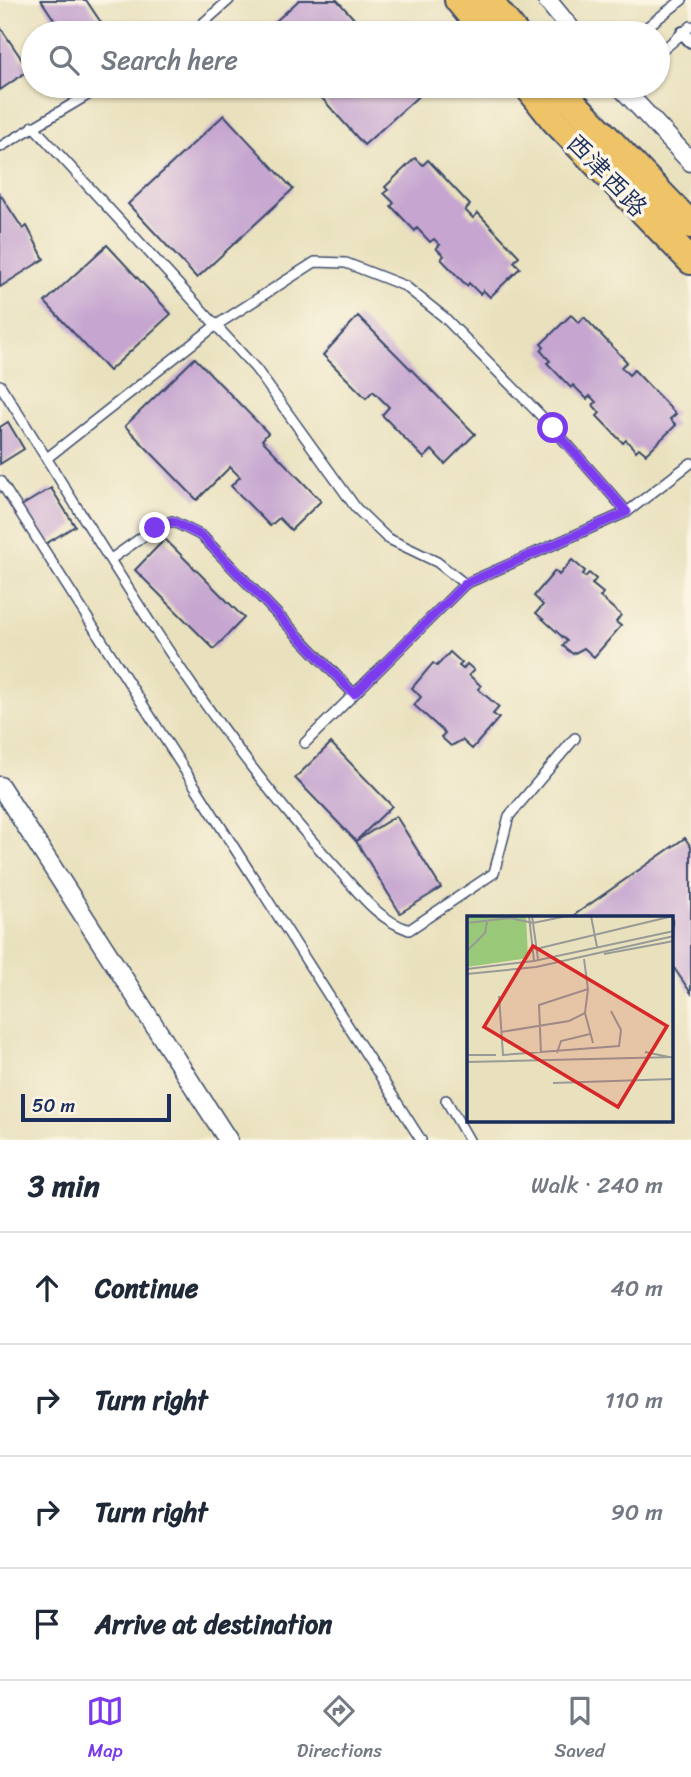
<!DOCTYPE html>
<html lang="en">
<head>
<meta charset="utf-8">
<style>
  :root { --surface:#fff; --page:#f2f2f3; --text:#1f2937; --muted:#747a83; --line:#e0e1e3; --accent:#7c3aed }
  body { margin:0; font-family:Sriracha,"LXGW WenKai TC",sans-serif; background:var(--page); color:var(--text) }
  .scale { position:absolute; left:21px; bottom:18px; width:150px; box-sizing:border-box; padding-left:7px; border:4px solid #1b2f5e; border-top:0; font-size:19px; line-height:24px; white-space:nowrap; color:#1b2f5e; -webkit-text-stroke:5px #fcf5e5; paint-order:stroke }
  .stop { position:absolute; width:21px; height:21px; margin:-16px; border:5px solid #7c3aed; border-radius:50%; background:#fff }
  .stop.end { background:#7c3aed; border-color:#fff; box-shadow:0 2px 7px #0008 }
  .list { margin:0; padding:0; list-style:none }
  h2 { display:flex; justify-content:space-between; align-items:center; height:91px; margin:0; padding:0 28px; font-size:30px }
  h2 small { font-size:23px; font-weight:400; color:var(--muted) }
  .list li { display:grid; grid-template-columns:46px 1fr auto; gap:21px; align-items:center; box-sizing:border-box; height:112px; padding:0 28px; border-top:2px solid var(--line) }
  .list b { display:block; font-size:26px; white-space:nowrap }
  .list em { font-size:23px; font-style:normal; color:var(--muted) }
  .icon { flex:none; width:38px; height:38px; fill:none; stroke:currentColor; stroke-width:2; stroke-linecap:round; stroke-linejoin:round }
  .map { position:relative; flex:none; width:691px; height:1140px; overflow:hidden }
  .search { position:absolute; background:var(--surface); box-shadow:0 2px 5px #0004; left:21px; right:21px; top:21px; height:77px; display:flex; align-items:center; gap:18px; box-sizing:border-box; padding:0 24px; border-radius:38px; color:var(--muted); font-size:26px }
  .sheet { height:539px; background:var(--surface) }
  nav { display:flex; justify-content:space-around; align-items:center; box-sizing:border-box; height:98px; border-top:2px solid var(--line); background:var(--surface); font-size:19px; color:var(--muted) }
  nav a { display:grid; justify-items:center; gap:4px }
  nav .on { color:var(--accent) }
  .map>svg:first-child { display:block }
</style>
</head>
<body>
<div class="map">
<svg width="691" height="1140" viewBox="0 0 691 1140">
  <rect width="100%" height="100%" fill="#fcf5e5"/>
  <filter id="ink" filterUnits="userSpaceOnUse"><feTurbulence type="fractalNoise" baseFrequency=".0143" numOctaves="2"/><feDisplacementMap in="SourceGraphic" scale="14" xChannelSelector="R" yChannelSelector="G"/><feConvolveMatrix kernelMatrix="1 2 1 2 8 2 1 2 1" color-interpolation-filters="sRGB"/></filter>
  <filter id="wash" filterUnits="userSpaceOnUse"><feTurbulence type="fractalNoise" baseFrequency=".00686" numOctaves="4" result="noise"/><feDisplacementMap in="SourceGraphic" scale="28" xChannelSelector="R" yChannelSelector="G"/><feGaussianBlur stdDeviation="1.57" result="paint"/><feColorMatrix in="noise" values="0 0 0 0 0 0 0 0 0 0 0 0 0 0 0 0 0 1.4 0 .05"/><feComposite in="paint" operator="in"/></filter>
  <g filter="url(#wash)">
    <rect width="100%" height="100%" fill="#e9e1bd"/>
    <g id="blocks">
      <g fill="#c6a6d0">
        <path d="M 41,0 L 86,0 L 108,33 L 63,33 Z"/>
        <path d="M 299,0 L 337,0 L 367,33 L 263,33 Z"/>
        <path d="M 0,27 L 29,70 L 0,90 Z"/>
        <path d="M 311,86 L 415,86 L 422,93 L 364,145 Z"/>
        <path d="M 224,115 L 293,189 L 197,278 L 128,204 Z"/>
        <path d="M 415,158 L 423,165 L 428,160 L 470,205 L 465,210 L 473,218 L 478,213 L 519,256 L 514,262 L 520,268 L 490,297 L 483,290 L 480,294 L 469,283 L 467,286 L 441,259 L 444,256 L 436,248 L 440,245 L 434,239 L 430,242 L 417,228 L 415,231 L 391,206 L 394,203 L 384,193 L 388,190 L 385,187 Z"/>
        <path d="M 0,194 L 23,229 L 27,226 L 44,259 L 0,287 Z"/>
        <path d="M 107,245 L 171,314 L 109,371 L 45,302 Z"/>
        <path d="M 571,315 L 579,323 L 584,317 L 627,362 L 621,367 L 629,375 L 634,370 L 676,414 L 670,419 L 676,425 L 646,454 L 639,448 L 636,451 L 626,440 L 623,443 L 597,416 L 600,413 L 593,405 L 596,402 L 590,396 L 587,399 L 573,385 L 571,388 L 547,363 L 550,361 L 541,351 L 544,347 L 541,344 Z"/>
        <path d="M 358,316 L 475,434 L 445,464 L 432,450 L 424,458 L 382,415 L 389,407 L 373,391 L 366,398 L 323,355 Z"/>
        <path d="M 195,358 L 268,433 L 262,440 L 321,501 L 291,530 L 279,518 L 270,526 L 231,486 L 240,477 L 230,467 L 197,500 L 125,426 Z"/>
        <path d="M 8,422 L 24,449 L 0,464 L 0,427 Z"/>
        <path d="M 51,488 L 75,526 L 42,546 L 18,508 Z"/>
        <path d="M 165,539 L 244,618 L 214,649 L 135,570 Z"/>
        <path d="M 572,560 L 585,571 L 582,575 L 585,577 L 589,573 L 596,579 L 592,584 L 603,593 L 600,597 L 621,615 L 616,622 L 621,626 L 594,657 L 584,648 L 573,654 L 563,646 L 567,641 L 536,613 L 543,605 L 534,596 L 555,571 L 559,575 Z"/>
        <path d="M 450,652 L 462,663 L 459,666 L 463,669 L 467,664 L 474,670 L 469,675 L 481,686 L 478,689 L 499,707 L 493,714 L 499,718 L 472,749 L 462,740 L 451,746 L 441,737 L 445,733 L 414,705 L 421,697 L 412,688 L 433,663 L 437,666 Z"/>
        <path d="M 331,743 L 392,806 L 356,841 L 295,778 Z"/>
        <path d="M 396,816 L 441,888 L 400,913 L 356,841 Z"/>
        <path d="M 685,838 L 691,847 L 691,993 L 672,965 L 672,918 L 570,918 Z"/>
      </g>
    </g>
  </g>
  <g filter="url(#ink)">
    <use href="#blocks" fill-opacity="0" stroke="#3a4a6c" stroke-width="2"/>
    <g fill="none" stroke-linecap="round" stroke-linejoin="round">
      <defs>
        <g id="service">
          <path d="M 192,33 L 229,0"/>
          <path d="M 639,33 L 682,0"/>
          <path d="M 658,54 L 691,26"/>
          <path d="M 33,126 L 256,369 L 356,508 L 387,538 L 437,562 L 465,584"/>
          <path d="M 0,147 L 103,86"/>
          <path d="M 0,385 C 105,548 201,722 334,865 C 358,891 375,918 409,930 L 494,873 L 509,816 L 575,738"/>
          <path d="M 47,458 L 215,326 L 315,262 L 346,263 L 405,286 L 444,317 L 553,428 L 627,512"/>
          <path d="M 0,481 L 421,1140"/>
          <path d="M 111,559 L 155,528 L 172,521 L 202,536 L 354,694"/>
          <path d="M 305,743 L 465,584 L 627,512 L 691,463"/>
          <path d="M 446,1100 L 469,1140"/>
        </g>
        <path id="pedestrian" d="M 683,33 L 691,41"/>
        <g id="minor">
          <path d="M 547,0 L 574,33"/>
          <path d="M 620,86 L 691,162"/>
          <path d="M 0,786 L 228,1140"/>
        </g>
        <g id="primary">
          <path d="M 458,0 L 485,33"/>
          <path d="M 488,0 L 515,33"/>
          <path d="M 527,86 L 554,120 L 691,261"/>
          <path d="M 557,86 L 691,225"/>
        </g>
      </defs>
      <use href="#service" stroke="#3a4a6c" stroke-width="12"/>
      <use href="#pedestrian" stroke="#3a4a6c" stroke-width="16"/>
      <use href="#minor" stroke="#3a4a6c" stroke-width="21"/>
      <use href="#primary" stroke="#3a4a6c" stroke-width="30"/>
      <use href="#service" stroke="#fff" stroke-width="9"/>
      <use href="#pedestrian" stroke="#fff" stroke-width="12"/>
      <use href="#minor" stroke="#fff" stroke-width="18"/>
      <use href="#primary" stroke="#efc469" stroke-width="26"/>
    </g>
  </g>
  <g fill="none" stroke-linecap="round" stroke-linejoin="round" filter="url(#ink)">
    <path stroke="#7c3aed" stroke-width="9" d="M 155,528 L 172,521 L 202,536 L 354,694 L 465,584 L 627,512 L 553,428"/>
  </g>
  <g text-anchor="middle" stroke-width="7" stroke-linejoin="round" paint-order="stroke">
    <g font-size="26" fill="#1b2f5e" stroke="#fcf5e5">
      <text transform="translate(607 175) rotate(46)" y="9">西津西路</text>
    </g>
  </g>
  <g transform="translate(467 916)">
    <rect width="206" height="206" fill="#e9e1bd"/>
    <path d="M 59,0 L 61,42 L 0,51 L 0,1 Z" fill="#99c978"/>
    <path fill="none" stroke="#979a97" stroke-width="2" d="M 62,0 L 67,45M 65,0 L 71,43M 124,0 L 130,31M 0,7 L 43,2 L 66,7 L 100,0M 69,33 L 206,0M 0,35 L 18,17 L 20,6M 137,38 L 207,25M 117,43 L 121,73 L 118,97 L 126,127M 0,53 L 67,45 L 207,15M 0,58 L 69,51 L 207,20M 32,80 L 36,139 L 152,130 L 154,114 L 144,95M 34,116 L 102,105 L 118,97M 178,136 L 202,141M 74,137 L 72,89 L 121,73M 90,137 L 94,125 L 123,118M 0,139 L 29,139M 0,146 L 207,141M 86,167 L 207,163"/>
    <path fill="#d62828" fill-opacity="0.15" stroke="#d62828" stroke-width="3.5" d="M 66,30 L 200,110 L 151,191 L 17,111 Z"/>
    <rect width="206" height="206" fill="none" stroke="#1b2f5e" stroke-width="3.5"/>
  </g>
</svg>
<div class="scale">50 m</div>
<div class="stop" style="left:553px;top:428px"></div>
<div class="stop end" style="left:155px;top:528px"></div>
<div class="search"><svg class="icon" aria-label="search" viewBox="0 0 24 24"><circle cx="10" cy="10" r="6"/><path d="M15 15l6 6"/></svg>Search here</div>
</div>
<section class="sheet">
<h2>3 min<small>Walk · 240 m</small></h2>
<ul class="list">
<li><svg class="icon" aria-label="ahead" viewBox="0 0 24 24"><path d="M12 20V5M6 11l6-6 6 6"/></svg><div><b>Continue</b></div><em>40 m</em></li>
<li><svg class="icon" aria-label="right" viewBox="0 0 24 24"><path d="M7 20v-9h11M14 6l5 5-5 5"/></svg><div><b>Turn right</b></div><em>110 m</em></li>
<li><svg class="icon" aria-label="right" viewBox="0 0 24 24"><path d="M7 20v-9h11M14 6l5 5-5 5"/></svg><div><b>Turn right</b></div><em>90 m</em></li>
<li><svg class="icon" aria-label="arrive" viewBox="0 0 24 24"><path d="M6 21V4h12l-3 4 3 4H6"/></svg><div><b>Arrive at destination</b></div></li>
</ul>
</section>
<nav>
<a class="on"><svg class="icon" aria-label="map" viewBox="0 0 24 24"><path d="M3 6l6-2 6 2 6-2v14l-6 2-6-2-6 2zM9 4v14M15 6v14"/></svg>Map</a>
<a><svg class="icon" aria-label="directions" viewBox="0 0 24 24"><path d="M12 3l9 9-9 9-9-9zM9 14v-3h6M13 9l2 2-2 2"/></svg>Directions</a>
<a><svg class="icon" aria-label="saved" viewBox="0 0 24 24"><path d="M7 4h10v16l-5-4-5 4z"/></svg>Saved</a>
</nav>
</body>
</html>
